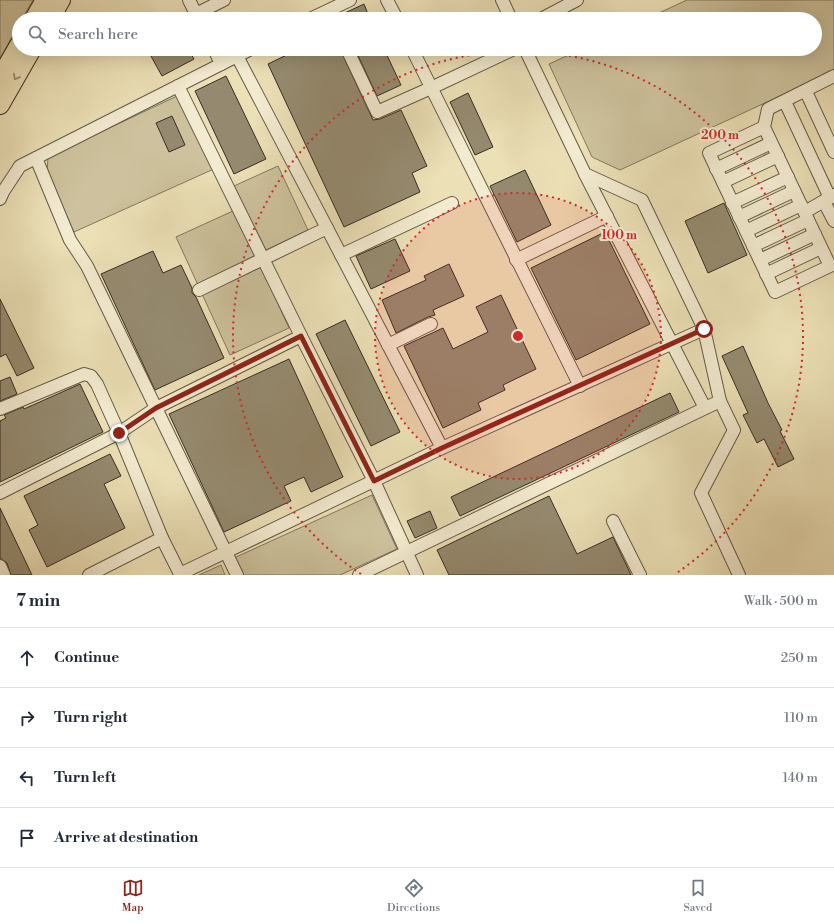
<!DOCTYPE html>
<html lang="en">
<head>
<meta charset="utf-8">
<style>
  :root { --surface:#fff; --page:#f6f6f7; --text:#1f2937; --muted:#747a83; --line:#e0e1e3; --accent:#8f2418 }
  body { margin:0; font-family:"Libre Bodoni",serif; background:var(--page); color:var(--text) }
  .stop { position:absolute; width:12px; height:12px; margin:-9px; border:3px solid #8f2418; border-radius:50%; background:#fff }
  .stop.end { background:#8f2418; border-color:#fff; box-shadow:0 1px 4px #0008 }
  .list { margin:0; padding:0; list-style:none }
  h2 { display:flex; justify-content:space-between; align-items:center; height:52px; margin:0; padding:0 16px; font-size:17px }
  h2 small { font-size:13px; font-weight:400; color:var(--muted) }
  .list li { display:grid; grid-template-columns:26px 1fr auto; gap:12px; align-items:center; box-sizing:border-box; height:60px; padding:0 16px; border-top:1px solid var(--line) }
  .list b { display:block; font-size:15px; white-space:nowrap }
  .list em { font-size:13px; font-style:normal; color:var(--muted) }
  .icon { flex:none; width:22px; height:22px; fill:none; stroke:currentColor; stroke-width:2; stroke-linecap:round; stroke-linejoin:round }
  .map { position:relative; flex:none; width:834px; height:575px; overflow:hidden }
  .search { position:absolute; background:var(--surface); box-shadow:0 4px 16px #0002; left:12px; right:12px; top:12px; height:44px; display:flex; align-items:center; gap:10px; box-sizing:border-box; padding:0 14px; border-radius:22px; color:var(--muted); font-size:15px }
  .sheet { height:292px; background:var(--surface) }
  nav { display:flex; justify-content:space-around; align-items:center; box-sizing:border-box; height:56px; border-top:1px solid var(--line); background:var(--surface); font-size:11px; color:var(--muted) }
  nav a { display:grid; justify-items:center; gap:2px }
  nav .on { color:var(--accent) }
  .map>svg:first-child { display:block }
</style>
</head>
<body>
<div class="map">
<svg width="834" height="575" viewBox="0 0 834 575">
  <rect width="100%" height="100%" fill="#ece0b6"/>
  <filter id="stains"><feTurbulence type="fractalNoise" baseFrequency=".005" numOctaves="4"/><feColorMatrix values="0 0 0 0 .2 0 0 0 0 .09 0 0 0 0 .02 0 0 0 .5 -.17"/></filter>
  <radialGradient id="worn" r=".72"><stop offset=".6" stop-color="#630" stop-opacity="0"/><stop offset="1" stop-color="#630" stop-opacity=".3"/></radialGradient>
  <g fill="#cdc29d" stroke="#827860">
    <path d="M 0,0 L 33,0 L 22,19 L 19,19 L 19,25 L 0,58 Z"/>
    <path d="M 687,0 L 834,0 L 834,71 L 620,170 L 592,157 L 549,64 L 582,49 L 815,49 L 815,19 L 646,19 Z"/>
    <path d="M 177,96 L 216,168 L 74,232 L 47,173 L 48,157 Z"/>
    <path d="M 278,166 L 308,230 L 264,251 L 234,186 Z"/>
    <path d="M 235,210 L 289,328 L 230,355 L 176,237 Z"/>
    <path d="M 372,495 L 397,549 L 340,575 L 242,575 L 234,558 Z"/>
    <path d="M 221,565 L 225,575 L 199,575 Z"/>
  </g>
  <g fill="#958a6f" stroke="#362d23">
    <path d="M 364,4 L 370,19 L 332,19 Z"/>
    <path d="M 147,49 L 188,49 L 194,59 L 162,76 Z"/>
    <path d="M 299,49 L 340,49 L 373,120 L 380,119 L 401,110 L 427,166 L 412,173 L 420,192 L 344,227 L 268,64 Z"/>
    <path d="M 355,49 L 384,49 L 401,85 L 377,96 Z"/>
    <path d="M 226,76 L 266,159 L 234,174 L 195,91 Z"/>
    <path d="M 468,93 L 493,147 L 475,155 L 450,102 Z"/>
    <path d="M 172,116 L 185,145 L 169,152 L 156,123 Z"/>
    <path d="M 525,170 L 551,225 L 517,242 L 490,186 Z"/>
    <path d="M 724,203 L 747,255 L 708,273 L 685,221 Z"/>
    <path d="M 605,232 L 650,324 L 576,360 L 531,268 Z"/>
    <path d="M 395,239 L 410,271 L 371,289 L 356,256 Z"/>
    <path d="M 153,251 L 163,273 L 181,265 L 192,288 L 192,293 L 196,297 L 224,358 L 155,390 L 101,274 Z"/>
    <path d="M 449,264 L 464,296 L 433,310 L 435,315 L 428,317 L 396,333 L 382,300 L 426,280 L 424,276 Z"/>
    <path d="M 501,295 L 536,369 L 503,385 L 505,390 L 478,403 L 481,410 L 443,428 L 404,346 L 443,328 L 453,349 L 488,332 L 476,307 Z"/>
    <path d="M 0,299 L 34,368 L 17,376 L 6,354 L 0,357 Z"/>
    <path d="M 345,320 L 400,432 L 371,446 L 316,334 Z"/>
    <path d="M 743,346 L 768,403 L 782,430 L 780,431 L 794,459 L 778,467 L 764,439 L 757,443 L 743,415 L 748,413 L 722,356 Z"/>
    <path d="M 289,359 L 343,477 L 311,492 L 304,477 L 284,486 L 291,501 L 224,532 L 169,414 Z"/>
    <path d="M 10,377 L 17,394 L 0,401 L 0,381 Z"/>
    <path d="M 80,384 L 103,432 L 0,482 L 0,421 L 6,418 L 4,415 L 23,407 L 24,409 Z"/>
    <path d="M 670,393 L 679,412 L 460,516 L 451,497 Z"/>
    <path d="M 110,454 L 121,476 L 104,484 L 125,528 L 47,567 L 29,530 L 38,525 L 24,496 Z"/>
    <path d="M 549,496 L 577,554 L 613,537 L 631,575 L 449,575 L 437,550 Z"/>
    <path d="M 0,508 L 32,575 L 11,575 L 7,563 L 0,558 Z"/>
    <path d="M 430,511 L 437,528 L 415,538 L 407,521 Z"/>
  </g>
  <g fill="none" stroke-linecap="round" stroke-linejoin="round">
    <defs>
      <g id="minor">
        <path d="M 189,0 L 196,14 L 224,0"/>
        <path d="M 387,0 L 397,19"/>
        <path d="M 502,0 L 511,19"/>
        <path d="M 310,19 L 350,0"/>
        <path d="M 541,19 L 577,0"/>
        <path d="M 214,49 L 221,64"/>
        <path d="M 347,49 L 377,112 L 431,88 L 514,49"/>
        <path d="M 412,49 L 580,386"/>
        <path d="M 525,49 L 585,174 L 642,200 L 704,329 L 720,401 L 734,430 L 701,493 L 739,575"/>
        <path d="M 237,56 L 442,448"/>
        <path d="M 178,86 L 301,336 L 374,481 L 417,575"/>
        <path d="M 808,96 L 834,152"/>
        <path d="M 787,106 L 830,198"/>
        <path d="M 764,127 L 709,153 L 775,292 L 830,266 L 764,127 L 768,109 L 834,76"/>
        <path d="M 36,158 L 70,240 L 87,266 L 237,575"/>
        <path d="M 716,169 L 771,143"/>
        <path d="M 585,174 L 705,408"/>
        <path d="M 723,182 L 778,156"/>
        <path d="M 0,199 L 3,192 L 20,166 L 251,49"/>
        <path d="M 824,202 L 834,221"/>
        <path d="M 732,203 L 788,177"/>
        <path d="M 805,212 L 834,195"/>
        <path d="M 739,217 L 794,191"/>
        <path d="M 746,231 L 801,205"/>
        <path d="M 753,246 L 808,220"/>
        <path d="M 341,255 L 452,203"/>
        <path d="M 516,260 L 607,216"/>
        <path d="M 760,260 L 815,234"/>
        <path d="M 766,274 L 821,248"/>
        <path d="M 199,290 L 327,228"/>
        <path d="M 388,345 L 431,324"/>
        <path d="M 0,409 L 84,374 L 91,376 L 97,384 L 119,433 L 162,538"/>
        <path d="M 0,493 L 119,433 L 156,408 L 301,336"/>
        <path d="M 613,521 L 640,575"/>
        <path d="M 0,566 L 4,575"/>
        <path d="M 89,575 L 162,538 L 180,574 L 442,448 L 704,329"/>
        <path d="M 359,575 L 720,401"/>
      </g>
      <g id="highway">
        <path d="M 34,19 L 45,0"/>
        <path d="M 50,19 L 61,0"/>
        <path d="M 0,78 L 19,45"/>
        <path d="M 0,105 L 32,49"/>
      </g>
    </defs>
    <use href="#minor" stroke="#645a48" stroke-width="14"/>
    <use href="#highway" stroke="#362d23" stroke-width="20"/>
    <use href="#minor" stroke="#f3ebd0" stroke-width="12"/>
    <use href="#highway" stroke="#ece0b6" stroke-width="18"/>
  </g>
  <defs><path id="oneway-chevron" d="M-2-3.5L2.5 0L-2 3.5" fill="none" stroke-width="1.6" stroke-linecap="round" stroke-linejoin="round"/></defs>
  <use stroke="#91866c" href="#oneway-chevron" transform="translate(16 77) rotate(119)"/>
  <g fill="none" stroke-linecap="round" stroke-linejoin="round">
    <path stroke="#8f2418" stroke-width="5" d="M 119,433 L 156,408 L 301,336 L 374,481 L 442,448 L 704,329"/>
  </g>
  <circle cx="518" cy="336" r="143" fill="#d62828" fill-opacity=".12"/>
  <g fill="none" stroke="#d62828" stroke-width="2" stroke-dasharray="2 4">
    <circle cx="518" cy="336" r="143"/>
    <path d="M361 574A285 285 0 1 1 675 574"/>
  </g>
  <circle cx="518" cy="336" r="6" fill="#d62828" stroke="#f3ebd0" stroke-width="2"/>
  <g font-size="12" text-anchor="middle" font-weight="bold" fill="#d62828" stroke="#f3ebd0" stroke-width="4" stroke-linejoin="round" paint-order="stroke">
    <text x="720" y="139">200 m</text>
    <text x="619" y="239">100 m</text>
  </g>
  <rect width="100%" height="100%" filter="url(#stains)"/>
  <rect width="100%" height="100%" fill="url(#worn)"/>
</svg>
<div class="stop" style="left:704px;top:329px"></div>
<div class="stop end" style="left:119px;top:433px"></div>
<div class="search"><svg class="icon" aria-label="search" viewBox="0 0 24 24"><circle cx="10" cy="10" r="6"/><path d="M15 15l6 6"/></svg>Search here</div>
</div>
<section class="sheet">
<h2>7 min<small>Walk · 500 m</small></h2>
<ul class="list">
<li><svg class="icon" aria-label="ahead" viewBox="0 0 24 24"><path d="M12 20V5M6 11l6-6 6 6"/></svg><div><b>Continue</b></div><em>250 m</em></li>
<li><svg class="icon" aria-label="right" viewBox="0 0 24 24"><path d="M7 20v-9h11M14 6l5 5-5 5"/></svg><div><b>Turn right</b></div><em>110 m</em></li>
<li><svg class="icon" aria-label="left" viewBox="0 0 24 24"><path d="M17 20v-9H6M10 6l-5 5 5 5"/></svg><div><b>Turn left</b></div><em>140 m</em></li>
<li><svg class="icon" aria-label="arrive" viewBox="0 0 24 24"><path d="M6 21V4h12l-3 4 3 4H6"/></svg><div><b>Arrive at destination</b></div></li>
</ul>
</section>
<nav>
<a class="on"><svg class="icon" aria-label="map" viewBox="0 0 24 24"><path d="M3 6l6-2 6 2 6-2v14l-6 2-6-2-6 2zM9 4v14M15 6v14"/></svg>Map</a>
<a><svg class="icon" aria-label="directions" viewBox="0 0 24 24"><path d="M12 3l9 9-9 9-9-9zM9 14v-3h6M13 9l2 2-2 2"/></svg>Directions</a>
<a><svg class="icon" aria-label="saved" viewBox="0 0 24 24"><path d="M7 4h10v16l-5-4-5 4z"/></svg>Saved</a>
</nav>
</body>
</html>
